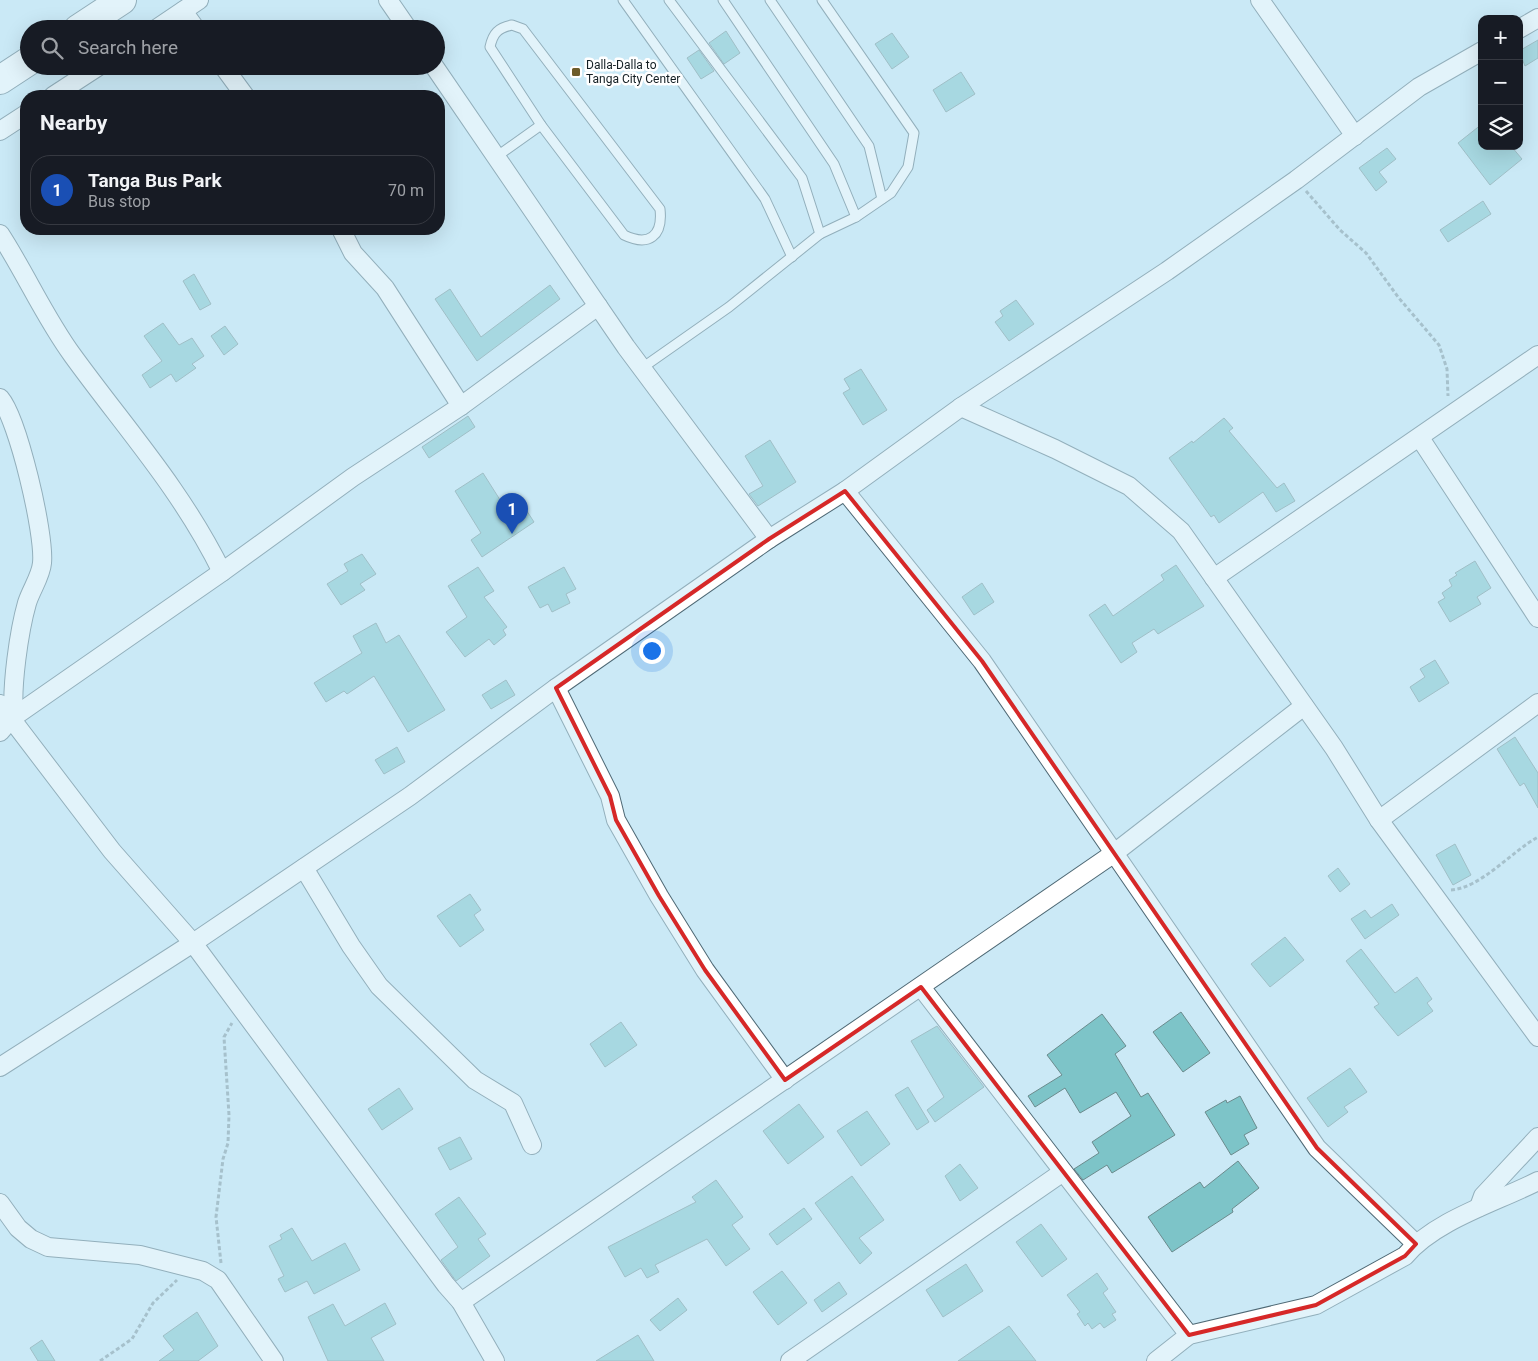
<!DOCTYPE html>
<html lang="en">
<head>
<meta charset="utf-8">
<style>
  :root { --surface:#171b24; --page:#20242c; --text:#f1f3f6; --muted:#9ea1a6; --line:#363941; --accent:#b6af9a }
  body { margin:0; font-family:Roboto,sans-serif; background:var(--page); color:var(--text) }
  .controls { position:absolute; right:15px; top:15px; display:grid; overflow:hidden; border-radius:10px; box-shadow:0 5px 20px #0002 }
  .controls button { width:45px; height:45px; display:grid; place-items:center; padding:0; border:0; border-bottom:1px solid var(--line); background:var(--surface); color:var(--text); font:25px sans-serif }
  .you { position:absolute; left:651px; top:650px; width:18px; height:18px; margin:-12px; border:4px solid #fff; border-radius:50%; background:#1a73e8; box-shadow:0 0 0 8px #1a73e833 }
  .badge { display:grid; place-items:center; width:32px; height:32px; border-radius:50%; background:var(--accent); color:#fff; font-size:16px; font-weight:700 }
  .pin { position:absolute; translate:-50% -41px; filter:drop-shadow(0 1px 2px #0008) }
  .pin::after { content:''; position:absolute; top:26px; width:18px; height:15px; background:inherit; clip-path:polygon(0 0,100% 0,50% 100%) }
  .list { margin:0; padding:0; list-style:none }
  h2 { display:flex; justify-content:space-between; align-items:center; height:65px; margin:0; padding:0 20px; font-size:21px }
  h2 small { font-size:16px; font-weight:400; color:var(--muted) }
  .list li { display:grid; grid-template-columns:32px 1fr auto; gap:15px; align-items:center; box-sizing:border-box; height:70px; margin:0 10px 10px; padding:0 10px; border:1px solid var(--line); border-radius:20px }
  .list b { display:block; font-size:19px; white-space:nowrap }
  .list p { margin:0; font-size:16px; white-space:nowrap; color:var(--muted) }
  .list em { font-size:16px; font-style:normal; color:var(--muted) }
  .icon { flex:none; width:28px; height:28px; fill:none; stroke:currentColor; stroke-width:2; stroke-linecap:round; stroke-linejoin:round }
  .map { position:relative; flex:none; width:1538px; height:1361px; overflow:hidden }
  .search { position:absolute; background:var(--surface); box-shadow:0 5px 20px #0002; left:20px; top:20px; width:425px; height:55px; display:flex; align-items:center; gap:12px; box-sizing:border-box; padding:0 18px; border-radius:28px; color:var(--muted); font-size:19px }
  .panel { position:absolute; background:var(--surface); box-shadow:0 5px 20px #0002; left:20px; top:90px; width:425px; height:145px; border-radius:20px }
  .map>svg:first-child { display:block }
</style>
</head>
<body>
<div class="map">
<svg width="1538" height="1361" viewBox="0 0 1538 1361">
  <rect width="100%" height="100%" fill="#cbe9f6"/>
  <g fill="#7dc4c8" stroke="#6b8b8d">
    <path d="M 726,31 L 740,53 L 724,64 L 709,43 Z"/>
    <path d="M 892,33 L 909,57 L 892,69 L 875,44 Z"/>
    <path d="M 1538,40 L 1538,58 L 1525,66 L 1519,51 Z"/>
    <path d="M 699,50 L 714,71 L 701,79 L 687,58 Z"/>
    <path d="M 961,72 L 975,94 L 946,112 L 933,90 Z"/>
    <path d="M 1482,124 L 1482,146 L 1511,146 L 1522,159 L 1490,185 L 1458,143 Z"/>
    <path d="M 1387,148 L 1396,159 L 1379,172 L 1387,182 L 1376,191 L 1359,168 Z"/>
    <path d="M 1483,201 L 1491,214 L 1448,242 L 1440,230 Z"/>
    <path d="M 194,274 L 211,304 L 200,310 L 183,281 Z"/>
    <path d="M 550,285 L 560,299 L 477,361 L 435,299 L 450,289 L 481,337 Z"/>
    <path d="M 1016,300 L 1034,324 L 1009,341 L 995,322 L 1003,316 L 1000,311 Z"/>
    <path d="M 163,323 L 179,345 L 192,338 L 204,356 L 192,364 L 196,368 L 176,382 L 171,374 L 150,388 L 142,375 L 162,361 L 144,336 Z"/>
    <path d="M 225,326 L 238,344 L 224,355 L 211,336 Z"/>
    <path d="M 861,369 L 887,410 L 863,425 L 843,393 L 850,389 L 844,379 Z"/>
    <path d="M 468,416 L 475,427 L 429,458 L 422,447 Z"/>
    <path d="M 1224,418 L 1233,428 L 1229,431 L 1277,488 L 1284,483 L 1295,501 L 1276,512 L 1263,492 L 1219,523 L 1214,515 L 1211,517 L 1169,458 L 1192,441 L 1193,443 Z"/>
    <path d="M 770,440 L 796,482 L 758,506 L 749,494 L 763,486 L 745,456 Z"/>
    <path d="M 483,473 L 509,514 L 523,505 L 534,522 L 482,557 L 471,540 L 481,533 L 455,491 Z"/>
    <path d="M 362,554 L 376,574 L 360,584 L 365,590 L 341,605 L 327,584 L 348,571 L 344,564 Z"/>
    <path d="M 1475,561 L 1491,588 L 1477,597 L 1481,604 L 1450,622 L 1438,602 L 1445,598 L 1442,593 L 1452,586 L 1449,580 L 1457,575 L 1455,573 Z"/>
    <path d="M 1176,565 L 1204,606 L 1158,634 L 1154,629 L 1132,643 L 1137,652 L 1121,663 L 1089,615 L 1105,604 L 1113,616 L 1164,580 L 1161,575 Z"/>
    <path d="M 478,567 L 494,591 L 484,597 L 507,627 L 503,630 L 506,635 L 494,645 L 489,639 L 465,657 L 446,632 L 467,617 L 448,586 Z"/>
    <path d="M 564,567 L 576,589 L 566,594 L 570,603 L 552,612 L 548,604 L 540,608 L 528,587 Z"/>
    <path d="M 982,583 L 994,602 L 974,615 L 962,597 Z"/>
    <path d="M 376,623 L 386,643 L 399,635 L 445,710 L 408,732 L 374,676 L 347,694 L 344,691 L 326,702 L 314,683 L 362,653 L 353,636 Z"/>
    <path d="M 1435,660 L 1449,683 L 1419,702 L 1410,687 L 1425,677 L 1420,669 Z"/>
    <path d="M 506,680 L 515,695 L 491,709 L 482,695 Z"/>
    <path d="M 1515,737 L 1538,773 L 1538,808 L 1524,783 L 1520,786 L 1497,749 Z"/>
    <path d="M 397,747 L 405,762 L 384,774 L 375,760 Z"/>
    <path d="M 1455,844 L 1471,875 L 1453,885 L 1436,855 Z"/>
    <path d="M 1338,868 L 1350,884 L 1340,892 L 1328,876 Z"/>
    <path d="M 470,894 L 481,910 L 474,915 L 484,930 L 460,947 L 437,916 Z"/>
    <path d="M 1392,904 L 1399,915 L 1365,939 L 1351,919 L 1365,910 L 1371,918 Z"/>
    <path d="M 1285,937 L 1304,960 L 1270,987 L 1251,964 Z"/>
    <path d="M 1361,949 L 1395,993 L 1417,977 L 1432,999 L 1427,1003 L 1433,1011 L 1398,1036 L 1374,1007 L 1379,1004 L 1346,961 Z"/>
    <path d="M 1181,1012 L 1210,1053 L 1183,1072 L 1153,1032 Z"/>
    <path d="M 1102,1014 L 1126,1046 L 1115,1054 L 1141,1097 L 1148,1093 L 1175,1135 L 1112,1173 L 1107,1165 L 1083,1180 L 1074,1169 L 1099,1153 L 1092,1142 L 1131,1116 L 1116,1092 L 1080,1113 L 1065,1088 L 1035,1107 L 1028,1096 L 1062,1075 L 1047,1055 Z"/>
    <path d="M 621,1022 L 637,1045 L 605,1067 L 590,1044 Z"/>
    <path d="M 937,1026 L 984,1087 L 935,1122 L 927,1110 L 944,1097 L 911,1041 Z"/>
    <path d="M 1350,1068 L 1367,1092 L 1344,1107 L 1348,1112 L 1328,1127 L 1307,1098 Z"/>
    <path d="M 908,1087 L 929,1122 L 917,1130 L 895,1095 Z"/>
    <path d="M 399,1088 L 413,1109 L 382,1130 L 368,1109 Z"/>
    <path d="M 1240,1096 L 1257,1128 L 1244,1135 L 1249,1144 L 1231,1155 L 1205,1112 L 1226,1100 L 1227,1103 Z"/>
    <path d="M 799,1104 L 824,1137 L 788,1164 L 763,1131 Z"/>
    <path d="M 867,1111 L 890,1144 L 861,1166 L 837,1131 Z"/>
    <path d="M 460,1137 L 472,1159 L 450,1170 L 438,1148 Z"/>
    <path d="M 1238,1161 L 1259,1188 L 1232,1209 L 1233,1212 L 1172,1252 L 1148,1217 L 1200,1182 L 1204,1188 Z"/>
    <path d="M 960,1164 L 978,1188 L 960,1201 L 945,1176 Z"/>
    <path d="M 852,1176 L 884,1220 L 859,1238 L 872,1253 L 860,1264 L 815,1203 Z"/>
    <path d="M 716,1180 L 743,1217 L 732,1225 L 750,1249 L 726,1266 L 707,1239 L 655,1265 L 659,1272 L 647,1278 L 641,1268 L 625,1277 L 608,1247 L 696,1202 L 692,1197 Z"/>
    <path d="M 459,1197 L 486,1234 L 478,1239 L 490,1256 L 456,1281 L 441,1260 L 458,1247 L 435,1214 Z"/>
    <path d="M 804,1208 L 812,1219 L 777,1245 L 769,1234 Z"/>
    <path d="M 1041,1224 L 1067,1259 L 1042,1277 L 1016,1242 Z"/>
    <path d="M 292,1228 L 312,1261 L 345,1243 L 360,1270 L 314,1294 L 307,1281 L 285,1292 L 278,1279 L 284,1276 L 269,1246 L 282,1239 L 280,1235 Z"/>
    <path d="M 966,1264 L 983,1291 L 943,1317 L 926,1290 Z"/>
    <path d="M 782,1271 L 807,1303 L 778,1325 L 753,1292 Z"/>
    <path d="M 1097,1273 L 1108,1289 L 1103,1293 L 1116,1312 L 1112,1314 L 1116,1320 L 1104,1328 L 1100,1323 L 1092,1329 L 1088,1323 L 1085,1326 L 1077,1314 L 1080,1312 L 1067,1295 Z"/>
    <path d="M 839,1282 L 847,1294 L 822,1312 L 814,1300 Z"/>
    <path d="M 678,1298 L 687,1310 L 660,1331 L 650,1320 Z"/>
    <path d="M 385,1303 L 396,1324 L 371,1338 L 384,1361 L 328,1361 L 308,1317 L 333,1304 L 345,1326 Z"/>
    <path d="M 197,1312 L 218,1346 L 198,1361 L 159,1361 L 174,1350 L 163,1336 Z"/>
    <path d="M 1009,1326 L 1036,1361 L 958,1361 Z"/>
    <path d="M 638,1335 L 654,1361 L 596,1361 Z"/>
    <path d="M 42,1340 L 55,1361 L 38,1361 L 30,1348 Z"/>
  </g>
  <g fill="none" stroke-linecap="round" stroke-linejoin="round">
    <defs>
      <g id="service">
        <path d="M 623,0 L 765,199 L 792,257"/>
        <path d="M 669,0 L 802,178 L 820,234"/>
        <path d="M 723,0 L 834,164 L 856,217"/>
        <path d="M 770,0 L 869,146 L 882,199"/>
        <path d="M 512,25 L 523,29 L 660,209 C 663,236 649,247 624,235 L 541,125 L 490,47 C 493,33 498,28 512,25 Z"/>
        <path d="M 496,157 L 541,125"/>
        <path d="M 642,368 L 729,307 L 820,234 L 856,217 L 891,193 L 908,167 L 914,133 L 822,0"/>
      </g>
      <g id="minor">
        <path d="M 388,0 L 408,29"/>
        <path d="M 1260,0 L 1355,136"/>
        <path d="M 183,11 L 196,29"/>
        <path d="M 156,29 L 199,0"/>
        <path d="M 1519,29 L 1538,18"/>
        <path d="M 223,66 L 245,96"/>
        <path d="M 434,66 L 626,347 L 769,539"/>
        <path d="M 53,96 L 99,66"/>
        <path d="M 0,131 L 26,114"/>
        <path d="M 341,229 L 353,253 L 385,288 L 461,406"/>
        <path d="M 0,234 C 26,274 45,318 73,356 C 126,429 181,489 222,572"/>
        <path d="M 0,398 C 18,419 45,534 42,563 C 41,576 31,590 27,603 C 19,631 11,687 14,716"/>
        <path d="M 961,407 L 1055,449 L 1129,486 L 1181,531 L 1334,748 L 1379,820 L 1538,1037"/>
        <path d="M 1420,438 L 1538,618"/>
        <path d="M 845,491 L 982,661 L 1317,1148 L 1416,1244"/>
        <path d="M 1214,578 L 1538,355"/>
        <path d="M 556,688 L 610,796 L 616,820 L 659,896 L 705,970 L 785,1080"/>
        <path d="M 0,704 L 112,851 L 193,943 L 446,1285 L 461,1302 L 495,1361"/>
        <path d="M 0,732 L 12,718 L 222,572 L 353,477 L 461,406 L 598,306"/>
        <path d="M 1379,820 L 1538,703"/>
        <path d="M 304,868 L 351,946 L 379,986 L 475,1080 L 513,1103 L 532,1145"/>
        <path d="M 921,987 L 1189,1335"/>
        <path d="M 0,1067 L 193,943 L 410,796 L 556,688 L 769,539 L 845,491 L 961,407 L 1167,271 L 1296,180 L 1419,87 L 1482,51"/>
        <path d="M 0,1203 L 18,1228 L 31,1239 L 48,1247 L 140,1255 L 203,1271 L 218,1280 L 274,1361"/>
        <path d="M 1479,1207 L 1483,1196 L 1538,1137"/>
        <path d="M 461,1302 L 1113,854 L 1304,706"/>
        <path d="M 790,1361 L 1063,1172"/>
        <path d="M 1156,1361 L 1189,1335 L 1316,1305 L 1405,1256 C 1435,1220 1497,1202 1538,1181"/>
      </g>
      <g id="trunk">
        <path d="M 78,29 L 122,0"/>
        <path d="M 0,80 L 29,61"/>
      </g>
    </defs>
    <use href="#service" stroke="#4f6975" stroke-width="11"/>
    <use href="#minor" stroke="#4f6975" stroke-width="20"/>
    <use href="#trunk" stroke="#4f6975" stroke-width="30"/>
    <g stroke="#7b919a" stroke-width="3" stroke-dasharray="4 2.5" stroke-linecap="butt">
      <path d="M 1306,191 L 1340,230 L 1366,253 L 1398,297 L 1439,345 L 1447,369 L 1448,396"/>
      <path d="M 1451,890 C 1481,888 1512,851 1538,837"/>
      <path d="M 221,1263 L 216,1217 L 223,1159 L 228,1143 L 229,1115 L 224,1037 L 232,1023"/>
      <path d="M 100,1361 L 132,1339 L 153,1303 L 177,1280"/>
    </g>
    <use href="#service" stroke="#fff" stroke-width="9"/>
    <use href="#minor" stroke="#fff" stroke-width="18"/>
    <use href="#trunk" stroke="#fff" stroke-width="28"/>
  </g>
  <path d="M0 0H1538V1361H0ZM 845,491 L 982,661 L 1317,1148 L 1416,1244 L 1405,1256 L 1316,1305 L 1189,1335 L 921,987 L 785,1080 L 705,970 L 659,896 L 616,820 L 610,796 L 556,688 L 769,539 Z" fill="#cbe9f6" fill-opacity=".55" fill-rule="evenodd"/>
  <path fill="none" stroke="#d62828" stroke-width="4" stroke-linejoin="round" d="M 845,491 L 982,661 L 1317,1148 L 1416,1244 L 1405,1256 L 1316,1305 L 1189,1335 L 921,987 L 785,1080 L 705,970 L 659,896 L 616,820 L 610,796 L 556,688 L 769,539 Z"/>
  <rect fill="#6d5c2a" stroke="#fff" stroke-width="2" x="571" y="67" width="10" height="10" rx="2.5"/>
  <g text-anchor="middle" stroke-width="5" stroke-linejoin="round" paint-order="stroke">
    <g font-size="12" fill="#131e23" stroke="#fff" text-anchor="start">
      <text x="586" y="69">Dalla-Dalla to<tspan x="586" dy="14">Tanga City Center</tspan></text>
    </g>
  </g>
</svg>
<div class="controls">
<button>+</button>
<button>−</button>
<button><svg class="icon" aria-label="layers" viewBox="0 0 24 24"><path d="M12 4l9 5-9 5-9-5zM3 14l9 5 9-5"/></svg></button>
</div>
<div class="you"></div>
<div class="pin badge" style="left:512px;top:534px;background:#1a4fb4">1</div>
<div class="search"><svg class="icon" aria-label="search" viewBox="0 0 24 24"><circle cx="10" cy="10" r="6"/><path d="M15 15l6 6"/></svg>Search here</div>
<section class="panel">
<h2>Nearby<small></small></h2>
<ul class="list">
<li><span class="badge" style="background:#1a4fb4">1</span><div><b>Tanga Bus Park</b><p>Bus stop</p></div><em>70 m</em></li>
</ul>
</section>
</div>
</body>
</html>
